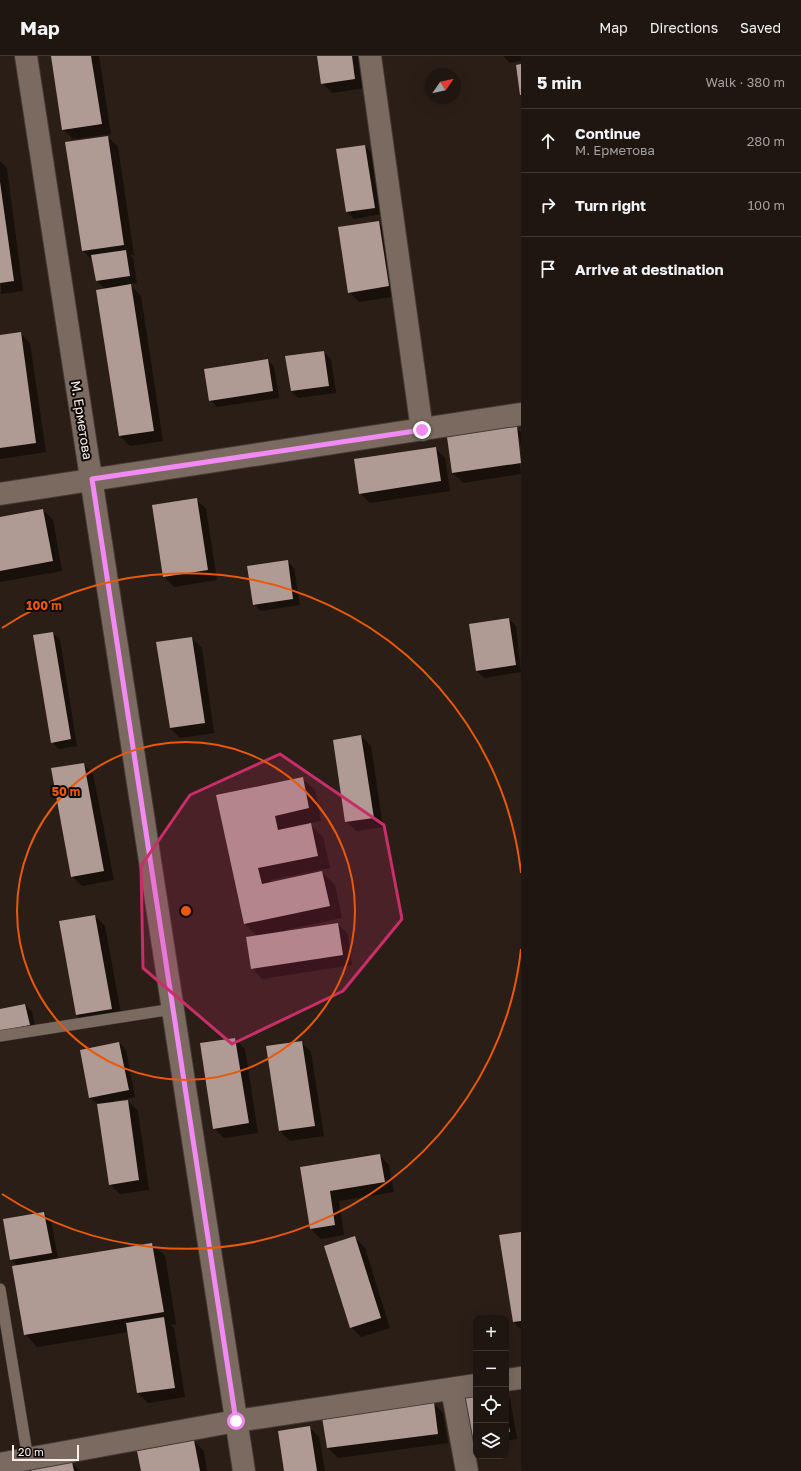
<!DOCTYPE html>
<html lang="en">
<head>
<meta charset="utf-8">
<style>
  :root { --surface:#201610; --page:#2d231e; --text:#f1f3f6; --muted:#a29f9f; --line:#3d3530 }
  body { margin:0; font-family:"Golos Text",sans-serif; background:var(--page); color:var(--text) }
  .controls { position:absolute; right:12px; bottom:12px; display:grid; overflow:hidden; border-radius:8px; box-shadow:0 4px 16px #0002 }
  .controls button { width:36px; height:36px; display:grid; place-items:center; padding:0; border:0; border-bottom:1px solid var(--line); background:var(--surface); color:var(--text); font:20px sans-serif }
  .compass { position:absolute; left:425px; top:12px; width:36px; height:36px; border-radius:50%; background:var(--surface); box-shadow:0 4px 16px #0002; rotate:56deg }
  .scale { position:absolute; left:12px; bottom:10px; width:67px; box-sizing:border-box; padding-left:4px; border:2px solid #f9f0ea; border-top:0; font-size:11px; line-height:14px; white-space:nowrap; color:#f9f0ea; -webkit-text-stroke:3px #0f0906; paint-order:stroke }
  .stop { position:absolute; width:12px; height:12px; margin:-9px; border:3px solid #f28af3; border-radius:50%; background:#fff }
  .stop.end { background:#f28af3; border-color:#fff; box-shadow:0 1px 4px #0008 }
  .list { margin:0; padding:0; list-style:none }
  h2 { display:flex; justify-content:space-between; align-items:center; height:52px; margin:0; padding:0 16px; font-size:17px }
  h2 small { font-size:13px; font-weight:400; color:var(--muted) }
  .list li { display:grid; grid-template-columns:26px 1fr auto; gap:12px; align-items:center; box-sizing:border-box; height:64px; padding:0 16px; border-top:1px solid var(--line) }
  .list b { display:block; font-size:15px; white-space:nowrap }
  .list p { margin:0; font-size:13px; white-space:nowrap; color:var(--muted) }
  .list em { font-size:13px; font-style:normal; color:var(--muted) }
  .icon { flex:none; width:22px; height:22px; fill:none; stroke:currentColor; stroke-width:2; stroke-linecap:round; stroke-linejoin:round }
  .map { position:relative; flex:none; width:521px; height:1415px; overflow:hidden }
  header { display:flex; align-items:center; gap:24px; box-sizing:border-box; height:56px; padding:0 20px; background:var(--surface); border-bottom:1px solid var(--line) }
  header strong { font-size:19px }
  nav { display:flex; gap:22px; margin-inline-start:auto; font-size:14px }
  main { display:flex }
  aside { flex:1; background:var(--surface) }
  .map>svg:first-child { display:block }
</style>
</head>
<body>
<header>
<strong>Map</strong>
<nav><a>Map</a><a>Directions</a><a>Saved</a></nav>
</header>
<main>
<div class="map">
<svg width="521" height="1415" viewBox="0 0 521 1415">
  <rect width="100%" height="100%" fill="#2b1e16"/>
  <g fill="#0007">
    <path d="M 52,0 L 99,0 L 111,78 L 73,83 L 63,73 Z"/>
    <path d="M 318,0 L 360,0 L 365,32 L 332,37 L 322,27 Z"/>
    <path d="M 503,0 L 521,0 L 521,5 L 510,7 Z"/>
    <path d="M 108,81 L 118,91 L 134,199 L 130,199 L 133,202 L 137,227 L 129,228 L 141,240 L 163,385 L 130,390 L 120,380 L 105,233 L 97,225 L 93,205 L 83,195 Z"/>
    <path d="M 365,90 L 372,97 L 381,158 L 354,163 L 347,156 Z"/>
    <path d="M 0,105 L 7,112 L 23,235 L 1,238 Z"/>
    <path d="M 378,166 L 389,176 L 398,240 L 359,246 L 349,236 Z"/>
    <path d="M 20,277 L 30,287 L 46,396 L 0,403 L 0,280 Z"/>
    <path d="M 324,296 L 331,303 L 336,337 L 298,342 L 291,335 L 287,301 Z"/>
    <path d="M 268,304 L 274,311 L 279,342 L 217,351 L 210,344 Z"/>
    <path d="M 516,371 L 521,376 L 521,391 L 519,381 L 517,381 L 521,418 L 463,427 L 453,417 L 448,382 Z"/>
    <path d="M 435,392 L 445,402 L 450,435 L 370,447 L 360,437 Z"/>
    <path d="M 196,443 L 206,453 L 217,524 L 174,531 L 164,521 Z"/>
    <path d="M 43,454 L 53,464 L 62,515 L 0,526 L 0,462 Z"/>
    <path d="M 287,505 L 294,512 L 300,549 L 261,555 L 254,548 Z"/>
    <path d="M 509,563 L 516,570 L 521,616 L 484,622 L 477,615 L 470,569 Z"/>
    <path d="M 53,577 L 60,584 L 77,690 L 59,693 L 52,686 Z"/>
    <path d="M 192,582 L 202,592 L 214,677 L 180,682 L 170,672 Z"/>
    <path d="M 361,680 L 371,690 L 383,771 L 356,775 L 346,765 Z"/>
    <path d="M 83,708 L 93,718 L 114,824 L 82,830 L 72,820 Z"/>
    <path d="M 302,722 L 315,734 L 321,765 L 309,767 L 323,781 L 330,812 L 270,824 L 271,827 L 322,816 L 335,829 L 342,862 L 285,874 L 285,876 L 338,868 L 348,878 L 352,909 L 262,923 L 252,912 L 257,880 L 245,868 L 217,740 Z"/>
    <path d="M 95,860 L 105,870 L 122,963 L 87,969 L 77,959 L 61,866 Z"/>
    <path d="M 25,949 L 32,956 L 36,975 L 0,980 L 0,954 Z"/>
    <path d="M 235,983 L 245,993 L 258,1077 L 224,1082 L 214,1072 Z"/>
    <path d="M 301,986 L 311,996 L 324,1080 L 290,1085 L 280,1075 L 267,991 Z"/>
    <path d="M 119,987 L 126,994 L 135,1041 L 114,1045 L 115,1047 L 128,1045 L 138,1055 L 149,1134 L 120,1138 L 110,1128 L 98,1048 L 90,1042 Z"/>
    <path d="M 379,1099 L 389,1109 L 394,1136 L 339,1145 L 344,1179 L 321,1183 L 311,1173 L 301,1111 Z"/>
    <path d="M 44,1157 L 51,1164 L 58,1203 L 152,1188 L 165,1200 L 176,1268 L 170,1269 L 174,1272 L 185,1341 L 148,1347 L 138,1337 L 129,1276 L 37,1291 L 25,1278 L 18,1210 L 11,1203 Z"/>
    <path d="M 521,1177 L 521,1273 L 514,1266 Z"/>
    <path d="M 355,1182 L 365,1192 L 390,1272 L 361,1281 L 351,1271 Z"/>
    <path d="M 506,1339 L 510,1342 L 517,1383 L 506,1385 Z"/>
    <path d="M 433,1347 L 443,1357 L 448,1387 L 338,1402 L 328,1392 L 324,1362 Z"/>
    <path d="M 309,1371 L 319,1381 L 325,1415 L 285,1415 Z"/>
    <path d="M 194,1385 L 204,1395 L 207,1415 L 142,1415 Z"/>
    <path d="M 72,1407 L 80,1415 L 32,1415 Z"/>
  </g>
  <g fill="#af9b94">
    <path d="M 51,0 L 91,0 L 102,68 L 62,74 Z"/>
    <path d="M 317,0 L 352,0 L 355,23 L 321,28 Z"/>
    <path d="M 521,8 L 521,39 L 520,39 L 516,9 Z"/>
    <path d="M 108,80 L 124,189 L 82,195 L 65,86 Z"/>
    <path d="M 365,89 L 375,152 L 346,156 L 336,93 Z"/>
    <path d="M 0,126 L 14,225 L 0,227 Z"/>
    <path d="M 379,165 L 389,230 L 348,237 L 338,171 Z"/>
    <path d="M 126,194 L 130,220 L 96,225 L 91,199 Z"/>
    <path d="M 131,228 L 154,375 L 119,380 L 96,234 Z"/>
    <path d="M 21,276 L 36,387 L 0,392 L 0,279 Z"/>
    <path d="M 324,295 L 329,330 L 291,335 L 285,300 Z"/>
    <path d="M 268,303 L 273,335 L 209,345 L 204,313 Z"/>
    <path d="M 517,370 L 521,407 L 452,417 L 447,381 Z"/>
    <path d="M 436,391 L 441,425 L 359,438 L 354,403 Z"/>
    <path d="M 197,442 L 208,514 L 163,521 L 152,449 Z"/>
    <path d="M 43,453 L 53,505 L 0,515 L 0,461 Z"/>
    <path d="M 288,504 L 293,543 L 253,549 L 247,510 Z"/>
    <path d="M 509,562 L 516,609 L 476,615 L 469,568 Z"/>
    <path d="M 53,576 L 71,683 L 51,687 L 33,579 Z"/>
    <path d="M 192,581 L 205,667 L 170,672 L 156,586 Z"/>
    <path d="M 361,679 L 374,762 L 345,766 L 333,684 Z"/>
    <path d="M 84,707 L 104,815 L 71,821 L 51,712 Z"/>
    <path d="M 303,721 L 309,752 L 275,760 L 278,774 L 311,767 L 318,800 L 258,812 L 262,828 L 322,815 L 330,850 L 244,868 L 216,739 Z"/>
    <path d="M 95,859 L 112,953 L 76,959 L 59,865 Z"/>
    <path d="M 338,867 L 343,899 L 251,913 L 246,881 Z"/>
    <path d="M 25,948 L 30,969 L 0,975 L 0,953 Z"/>
    <path d="M 235,982 L 249,1067 L 213,1073 L 200,987 Z"/>
    <path d="M 302,985 L 315,1070 L 279,1075 L 266,990 Z"/>
    <path d="M 119,986 L 129,1034 L 89,1042 L 80,994 Z"/>
    <path d="M 128,1044 L 139,1124 L 109,1129 L 97,1048 Z"/>
    <path d="M 380,1098 L 385,1126 L 330,1135 L 335,1169 L 310,1173 L 300,1111 Z"/>
    <path d="M 44,1156 L 52,1197 L 10,1204 L 3,1163 Z"/>
    <path d="M 521,1176 L 521,1265 L 513,1266 L 499,1179 Z"/>
    <path d="M 355,1180 L 381,1262 L 350,1272 L 324,1190 Z"/>
    <path d="M 152,1187 L 164,1256 L 24,1279 L 12,1210 Z"/>
    <path d="M 164,1261 L 175,1332 L 137,1337 L 126,1267 Z"/>
    <path d="M 476,1339 L 476,1382 L 471,1383 L 464,1341 Z"/>
    <path d="M 434,1346 L 438,1378 L 327,1392 L 322,1361 Z"/>
    <path d="M 506,1355 L 510,1376 L 506,1377 Z"/>
    <path d="M 310,1370 L 317,1415 L 284,1415 L 278,1375 Z"/>
    <path d="M 194,1384 L 200,1415 L 141,1415 L 137,1395 Z"/>
    <path d="M 72,1406 L 74,1415 L 31,1415 L 31,1414 Z"/>
  </g>
  <g fill="none" stroke-linecap="round" stroke-linejoin="round">
    <defs>
      <g id="lane">
        <path d="M 0,980 L 173,953"/>
        <path d="M 0,1233 L 28,1403"/>
      </g>
      <g id="street">
        <path d="M 26,0 L 244,1415"/>
        <path d="M 370,0 L 422,374"/>
        <path d="M 0,438 L 521,358"/>
        <path d="M 506,1324 L 521,1322"/>
        <path d="M 452,1333 L 467,1415"/>
        <path d="M 0,1408 L 236,1365 L 476,1329"/>
      </g>
    </defs>
    <use href="#lane" stroke="#463b36" stroke-width="12"/>
    <use href="#street" stroke="#463b36" stroke-width="24"/>
    <use href="#lane" stroke="#7a6a60" stroke-width="11"/>
    <use href="#street" stroke="#7a6a60" stroke-width="22"/>
  </g>
  <g fill="none" stroke-linecap="round" stroke-linejoin="round">
    <path stroke="#f28af3" stroke-width="5" d="M 236,1365 L 92,423 L 422,374"/>
  </g>
  <path fill="#c82e69" fill-opacity="0.2" stroke="#c82e69" stroke-width="3" stroke-linejoin="round" d="M 280,698 L 384,769 L 402,863 L 343,935 L 232,988 L 143,912 L 141,810 L 190,739 Z"/>
  <g fill="none" stroke="#e8590c" stroke-width="2">
    <circle cx="186" cy="855" r="169"/>
    <path d="M521 893A337 337 0 0 1 2 1138M2 572A337 337 0 0 1 521 817"/>
  </g>
  <g text-anchor="middle" stroke-width="4" stroke-linejoin="round" paint-order="stroke">
    <g font-size="13" fill="#f9f0ea" stroke="#0f0906">
      <text transform="translate(82 364) rotate(81)" y="5">М. Ерметова</text>
    </g>
  </g>
  <circle cx="186" cy="855" r="6" fill="#e8590c" stroke="#0f0906" stroke-width="2"/>
  <g font-size="12" text-anchor="middle" font-weight="bold" fill="#e8590c" stroke="#0f0906" stroke-width="4" stroke-linejoin="round" paint-order="stroke">
    <text x="44" y="554">100 m</text>
    <text x="66" y="740">50 m</text>
  </g>
</svg>
<div class="controls">
<button>+</button>
<button>−</button>
<button><svg class="icon" aria-label="locate" viewBox="0 0 24 24"><circle cx="12" cy="12" r="6"/><path d="M12 2v4M12 18v4M2 12h4M18 12h4"/></svg></button>
<button><svg class="icon" aria-label="layers" viewBox="0 0 24 24"><path d="M12 4l9 5-9 5-9-5zM3 14l9 5 9-5"/></svg></button>
</div>
<svg class="compass" viewBox="-18 -18 36 36"><path d="M0-13l5 13h-10z" fill="#e53935"/><path d="M0 13l5-13h-10z" fill="#a29f9f"/></svg>
<div class="scale">20 m</div>
<div class="stop" style="left:236px;top:1365px"></div>
<div class="stop end" style="left:422px;top:374px"></div>
</div>
<aside>
<h2>5 min<small>Walk · 380 m</small></h2>
<ul class="list">
<li><svg class="icon" aria-label="ahead" viewBox="0 0 24 24"><path d="M12 20V5M6 11l6-6 6 6"/></svg><div><b>Continue</b><p>М. Ерметова</p></div><em>280 m</em></li>
<li><svg class="icon" aria-label="right" viewBox="0 0 24 24"><path d="M7 20v-9h11M14 6l5 5-5 5"/></svg><div><b>Turn right</b></div><em>100 m</em></li>
<li><svg class="icon" aria-label="arrive" viewBox="0 0 24 24"><path d="M6 21V4h12l-3 4 3 4H6"/></svg><div><b>Arrive at destination</b></div></li>
</ul>
</aside>
</main>
</body>
</html>
